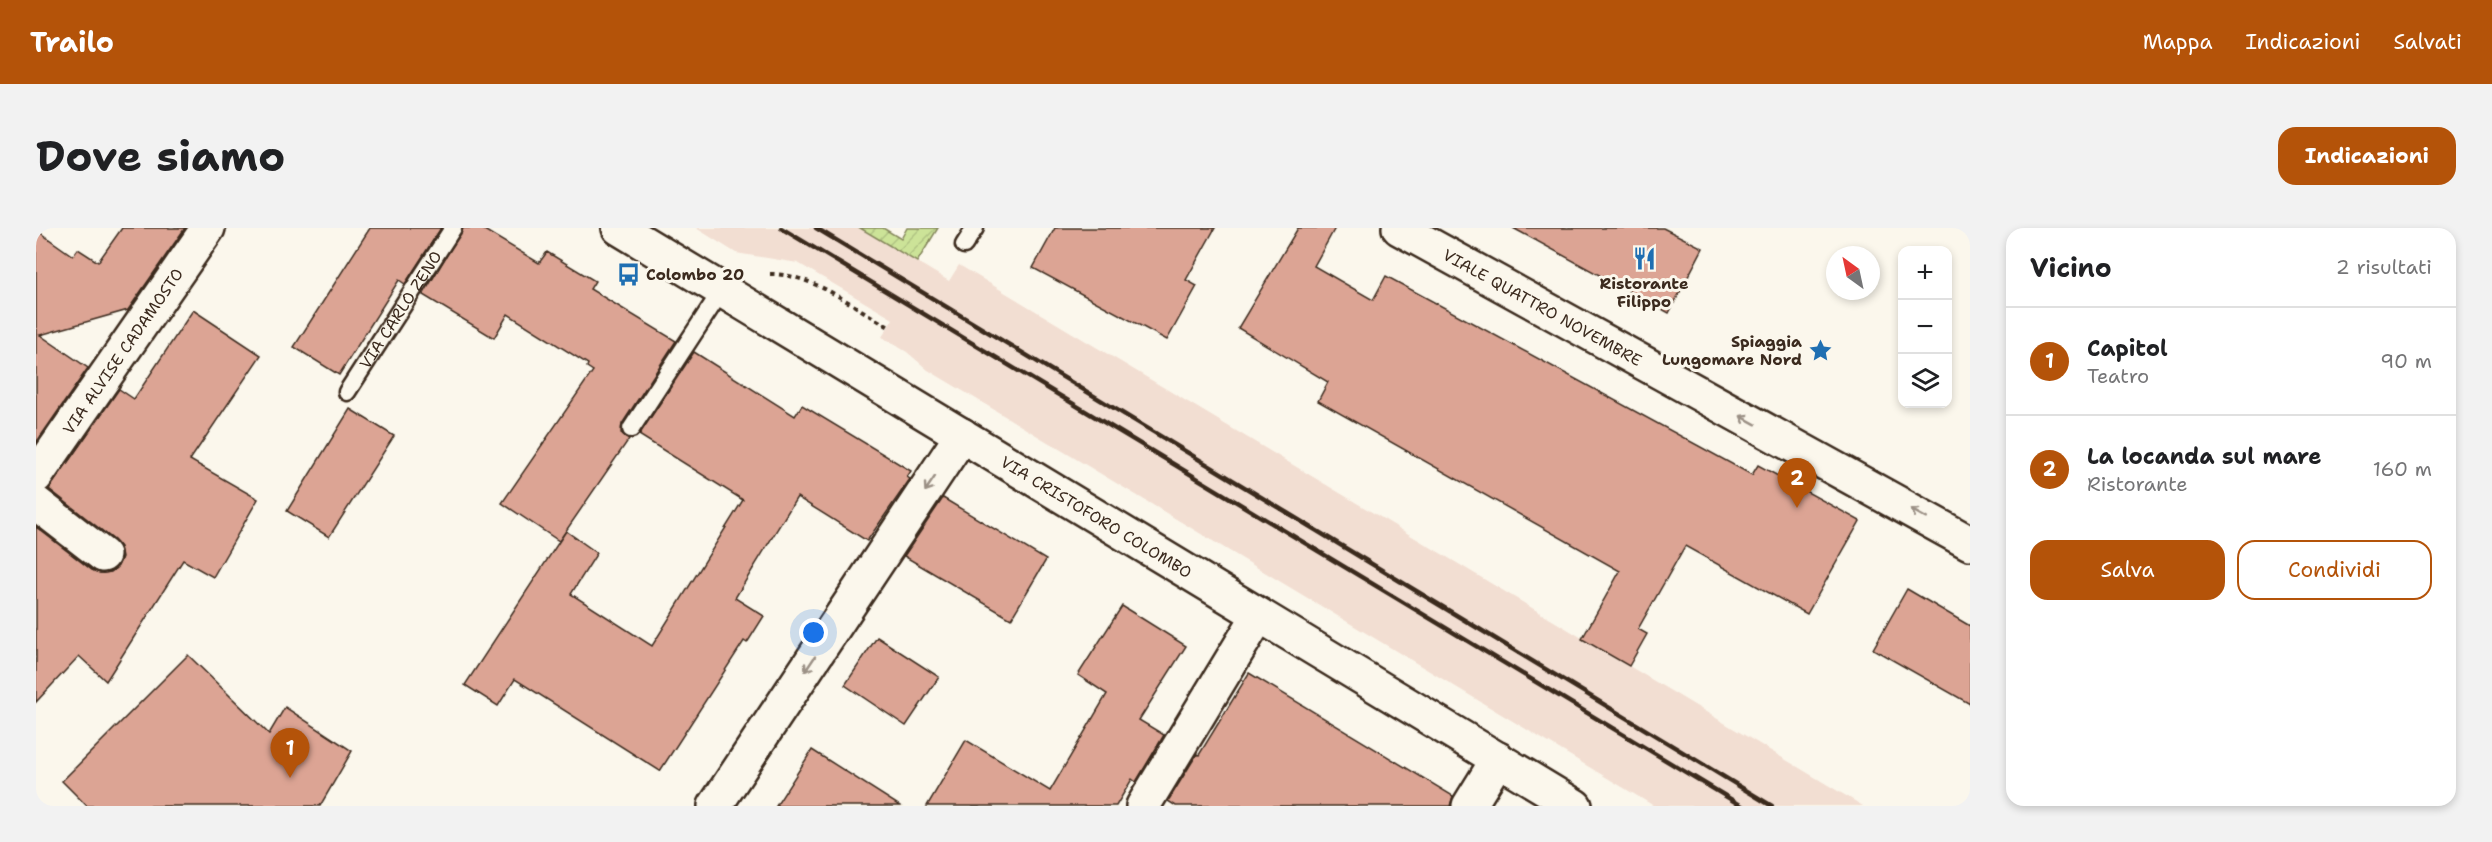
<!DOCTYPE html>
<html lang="it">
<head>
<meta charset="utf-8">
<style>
  :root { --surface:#fff; --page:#f2f2f2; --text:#202124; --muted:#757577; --line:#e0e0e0; --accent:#b45309 }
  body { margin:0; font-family:"Shantell Sans",sans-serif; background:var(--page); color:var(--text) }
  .controls { position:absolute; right:18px; top:18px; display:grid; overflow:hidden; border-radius:12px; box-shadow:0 3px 9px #0003 }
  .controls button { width:54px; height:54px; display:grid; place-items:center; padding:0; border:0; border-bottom:2px solid var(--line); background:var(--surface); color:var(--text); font:30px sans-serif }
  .compass { position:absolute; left:1790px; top:18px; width:54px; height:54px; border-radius:50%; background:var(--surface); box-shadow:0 3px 9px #0003; rotate:327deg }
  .you { position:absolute; left:778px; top:405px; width:21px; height:21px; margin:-15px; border:4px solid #fff; border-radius:50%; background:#1a73e8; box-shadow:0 0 0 9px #1a73e833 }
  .badge { display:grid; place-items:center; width:39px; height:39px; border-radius:50%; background:var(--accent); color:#fff; font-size:20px; font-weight:700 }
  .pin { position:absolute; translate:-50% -50px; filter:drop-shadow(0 2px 3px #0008) }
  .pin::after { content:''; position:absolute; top:32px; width:21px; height:18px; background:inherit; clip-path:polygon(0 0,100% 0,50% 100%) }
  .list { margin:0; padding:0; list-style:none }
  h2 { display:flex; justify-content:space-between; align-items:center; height:78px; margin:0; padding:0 24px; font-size:26px }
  h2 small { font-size:20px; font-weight:400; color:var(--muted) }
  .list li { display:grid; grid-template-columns:39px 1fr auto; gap:18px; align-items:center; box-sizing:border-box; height:108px; padding:0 24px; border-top:2px solid var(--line) }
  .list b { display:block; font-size:22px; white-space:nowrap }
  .list p { margin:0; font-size:20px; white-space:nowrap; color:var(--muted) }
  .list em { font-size:20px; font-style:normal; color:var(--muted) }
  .actions { display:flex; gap:12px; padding:18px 24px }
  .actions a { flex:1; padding:14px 0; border:2px solid var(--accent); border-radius:18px; text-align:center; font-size:21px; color:var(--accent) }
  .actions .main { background:var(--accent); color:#fff }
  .icon { flex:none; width:33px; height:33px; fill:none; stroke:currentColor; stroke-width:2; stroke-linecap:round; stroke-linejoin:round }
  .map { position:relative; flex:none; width:1934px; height:578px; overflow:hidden; border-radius:18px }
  header { display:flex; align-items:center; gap:36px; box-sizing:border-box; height:84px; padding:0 30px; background:var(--accent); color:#fff }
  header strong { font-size:28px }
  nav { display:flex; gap:33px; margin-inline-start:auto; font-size:21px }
  .intro { display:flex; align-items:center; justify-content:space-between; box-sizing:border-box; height:144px; padding:0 36px }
  h1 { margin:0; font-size:42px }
  .button { padding:15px 27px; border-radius:18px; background:var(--accent); color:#fff; font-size:21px; font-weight:700 }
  main { display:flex; gap:36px; padding:0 36px }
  aside { flex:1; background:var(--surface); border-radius:18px; box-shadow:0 3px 9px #0003 }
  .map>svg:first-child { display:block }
</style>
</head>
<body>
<header>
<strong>Trailo</strong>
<nav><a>Mappa</a><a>Indicazioni</a><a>Salvati</a></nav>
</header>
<div class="intro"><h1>Dove siamo</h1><a class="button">Indicazioni</a></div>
<main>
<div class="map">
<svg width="1934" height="578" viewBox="0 0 1934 578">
  <defs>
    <pattern id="garden-furrows" width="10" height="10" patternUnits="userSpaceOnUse" patternTransform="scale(1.5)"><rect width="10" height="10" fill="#cce398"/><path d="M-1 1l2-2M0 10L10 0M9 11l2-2" fill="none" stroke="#b0c383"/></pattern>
  </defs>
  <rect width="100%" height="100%" fill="#fbf7ec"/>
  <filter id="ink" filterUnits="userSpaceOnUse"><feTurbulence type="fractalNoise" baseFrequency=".0167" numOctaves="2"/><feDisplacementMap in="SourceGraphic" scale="12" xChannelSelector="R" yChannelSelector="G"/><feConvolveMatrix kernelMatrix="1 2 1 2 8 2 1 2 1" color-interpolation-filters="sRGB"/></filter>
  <g filter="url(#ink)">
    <path fill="#f2ded2" d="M 660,0 L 824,0 L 913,53 L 923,37 L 1827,578 L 1618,578 L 892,142 L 871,124 L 846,109 L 857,91 L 762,35 L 700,25 Z"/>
    <path fill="url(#garden-furrows)" stroke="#84865b" stroke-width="1.5" d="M 824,0 L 847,0 L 865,11 L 871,0 L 902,0 L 881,34 Z"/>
    <g fill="#dca494" stroke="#3b2a1e" stroke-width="1.5">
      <path d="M 86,0 L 149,0 L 92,82 L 4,107 L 52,140 L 0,215 L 0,2 L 37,28 L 42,21 L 62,34 Z"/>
      <path d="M 334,0 L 405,0 L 369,56 L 363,52 L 303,147 L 258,119 Z"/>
      <path d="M 427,0 L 445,0 L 503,35 L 511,24 L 559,53 L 554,61 L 640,113 L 586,196 L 585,205 L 593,211 L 523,313 L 466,275 L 557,143 L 551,139 L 552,136 L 472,86 L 458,110 L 387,67 Z"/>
      <path d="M 1019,0 L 1179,0 L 1150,52 L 1161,58 L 1131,112 L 997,40 Z"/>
      <path d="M 1262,0 L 1299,0 L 1278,38 L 1337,72 L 1350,48 L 1716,247 L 1722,237 L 1824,293 L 1771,386 L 1649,318 L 1602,401 L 1611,406 L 1593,438 L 1546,411 L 1584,343 L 1282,173 L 1292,154 L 1202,100 Z"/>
      <path d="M 1477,0 L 1627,0 L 1667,20 L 1633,85 Z"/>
      <path d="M 157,82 L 225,127 L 154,232 L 222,271 L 177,349 L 147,332 L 70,453 L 43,428 L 0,474 L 0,299 L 56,342 L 64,345 L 75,344 L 82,338 L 86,329 L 84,319 L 78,312 L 13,261 L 83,161 L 98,171 Z"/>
      <path d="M 658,124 L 759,188 L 766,177 L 875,243 L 871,249 L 874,251 L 831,313 L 761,269 L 699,370 L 728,388 L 711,415 L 708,413 L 624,543 L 479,451 L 462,478 L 429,457 L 530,303 L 561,325 L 535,366 L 616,418 L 707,272 L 603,207 Z"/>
      <path d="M 314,181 L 358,208 L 293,309 L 251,283 Z"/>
      <path d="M 907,270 L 1010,332 L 975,391 L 868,328 Z"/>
      <path d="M 1871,361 L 1934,398 L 1934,476 L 1837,421 Z"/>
      <path d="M 1086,378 L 1150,418 L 1103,492 L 1128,507 L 1100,554 L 1096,551 L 1080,578 L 891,578 L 930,512 L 1014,563 L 1071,466 L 1042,447 Z"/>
      <path d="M 841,409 L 903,449 L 870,498 L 809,457 Z"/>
      <path d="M 152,427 L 233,506 L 249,479 L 316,523 L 284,578 L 51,578 L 26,553 Z"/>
      <path d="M 1213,445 L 1417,568 L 1414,578 L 1140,578 L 1132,573 L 1161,526 L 1163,527 Z"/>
      <path d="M 776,522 L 864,578 L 740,578 Z"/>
    </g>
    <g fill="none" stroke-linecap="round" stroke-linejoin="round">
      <defs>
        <g id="service">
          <path d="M 928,17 L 939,0"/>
          <path id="s1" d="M 311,164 L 417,0"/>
          <path d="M 595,201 L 686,62"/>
        </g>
        <g id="minor">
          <path id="s2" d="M 1363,0 L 1934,315"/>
          <path id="s3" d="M 0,248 L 172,0"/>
          <path d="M 0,275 L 67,327"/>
          <path d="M 679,578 L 926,207"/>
          <path d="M 1107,578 L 1223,387"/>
          <path d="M 1433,578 L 1462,531"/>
        </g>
        <g id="primary">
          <path id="s4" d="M 583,0 L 1539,578"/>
        </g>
      </defs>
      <use href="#service" stroke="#3b2a1e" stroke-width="21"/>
      <use href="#minor" stroke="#3b2a1e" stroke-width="38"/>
      <use href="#primary" stroke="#3b2a1e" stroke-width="38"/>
      <path stroke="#3b2a1e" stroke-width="4" stroke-dasharray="4.5 4.5" stroke-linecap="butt" d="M 734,46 C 777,46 818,79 853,99"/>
      <use href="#service" stroke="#fbf7ec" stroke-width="16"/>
      <use href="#minor" stroke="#fbf7ec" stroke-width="33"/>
      <use href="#primary" stroke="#fbf7ec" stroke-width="33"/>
      <g stroke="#3b2a1e" stroke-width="4.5">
        <path d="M 745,0 L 1706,578"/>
        <path d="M 780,0 L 1736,578"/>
      </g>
    </g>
    <defs><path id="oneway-shaft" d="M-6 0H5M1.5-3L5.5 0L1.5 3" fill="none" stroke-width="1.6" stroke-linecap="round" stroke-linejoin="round" transform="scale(1.5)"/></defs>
    <g stroke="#9b9085">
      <use href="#oneway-shaft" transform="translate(1712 192) rotate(-151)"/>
      <use href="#oneway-shaft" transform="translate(894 256) rotate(124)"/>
      <use href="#oneway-shaft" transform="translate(1883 286) rotate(-151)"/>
      <use href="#oneway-shaft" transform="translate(774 436) rotate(124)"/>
    </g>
  </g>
  <defs>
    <symbol id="restaurant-bare" viewBox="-9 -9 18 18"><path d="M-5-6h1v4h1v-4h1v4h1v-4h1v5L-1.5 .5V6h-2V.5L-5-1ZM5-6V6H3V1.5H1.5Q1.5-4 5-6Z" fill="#1f6fb2" stroke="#fbf7ec" stroke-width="2.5" paint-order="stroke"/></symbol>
    <symbol id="bus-bare" viewBox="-9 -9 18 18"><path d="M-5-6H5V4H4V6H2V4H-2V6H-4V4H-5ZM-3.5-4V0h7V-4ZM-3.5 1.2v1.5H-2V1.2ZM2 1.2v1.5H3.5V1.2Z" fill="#1f6fb2" stroke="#fbf7ec" stroke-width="2.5" paint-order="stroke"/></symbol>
    <symbol id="sight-bare" viewBox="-9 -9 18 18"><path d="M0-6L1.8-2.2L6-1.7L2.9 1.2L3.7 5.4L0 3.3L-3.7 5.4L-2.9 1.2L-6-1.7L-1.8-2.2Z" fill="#1f6fb2" stroke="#fbf7ec" stroke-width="2.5" paint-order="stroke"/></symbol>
  </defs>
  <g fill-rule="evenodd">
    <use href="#restaurant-bare" x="1592" y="14" width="33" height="33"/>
    <use href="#bus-bare" x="576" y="30" width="33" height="33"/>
    <use href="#sight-bare" x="1768" y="106" width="33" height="33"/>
  </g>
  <g text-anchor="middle" stroke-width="6" stroke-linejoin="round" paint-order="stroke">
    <g font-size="16" font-weight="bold" fill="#3b2a1e" stroke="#fbf7ec" text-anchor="start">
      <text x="610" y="52">Colombo 20</text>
      <text x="1608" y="61" text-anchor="middle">Ristorante<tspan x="1608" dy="18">Filippo</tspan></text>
      <text x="1766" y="119" text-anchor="end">Spiaggia<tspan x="1766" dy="18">Lungomare Nord</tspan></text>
    </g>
    <g font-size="16" fill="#3b2a1e" stroke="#fbf7ec">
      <text dy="6" stroke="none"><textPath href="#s2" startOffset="164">VIALE QUATTRO NOVEMBRE</textPath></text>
      <text dy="6" stroke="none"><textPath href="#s1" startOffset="98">VIA CARLO ZENO</textPath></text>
      <text dy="6" stroke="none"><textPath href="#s3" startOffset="152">VIA ALVISE CADAMOSTO</textPath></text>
      <text dy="6" stroke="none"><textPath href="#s4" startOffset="558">VIA CRISTOFORO COLOMBO</textPath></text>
    </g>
  </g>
</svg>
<div class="controls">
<button>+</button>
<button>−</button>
<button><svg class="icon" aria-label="layers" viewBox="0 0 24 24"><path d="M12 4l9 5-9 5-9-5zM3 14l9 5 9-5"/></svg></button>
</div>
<svg class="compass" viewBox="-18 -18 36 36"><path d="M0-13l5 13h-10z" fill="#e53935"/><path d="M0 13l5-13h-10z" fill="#757577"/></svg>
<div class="you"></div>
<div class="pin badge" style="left:254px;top:550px">1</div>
<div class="pin badge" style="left:1761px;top:280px">2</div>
</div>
<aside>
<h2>Vicino<small>2 risultati</small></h2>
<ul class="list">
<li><span class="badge">1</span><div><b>Capitol</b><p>Teatro</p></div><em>90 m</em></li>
<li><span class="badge">2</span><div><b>La locanda sul mare</b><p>Ristorante</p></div><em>160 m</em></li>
</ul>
<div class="actions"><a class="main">Salva</a><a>Condividi</a></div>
</aside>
</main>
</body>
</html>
